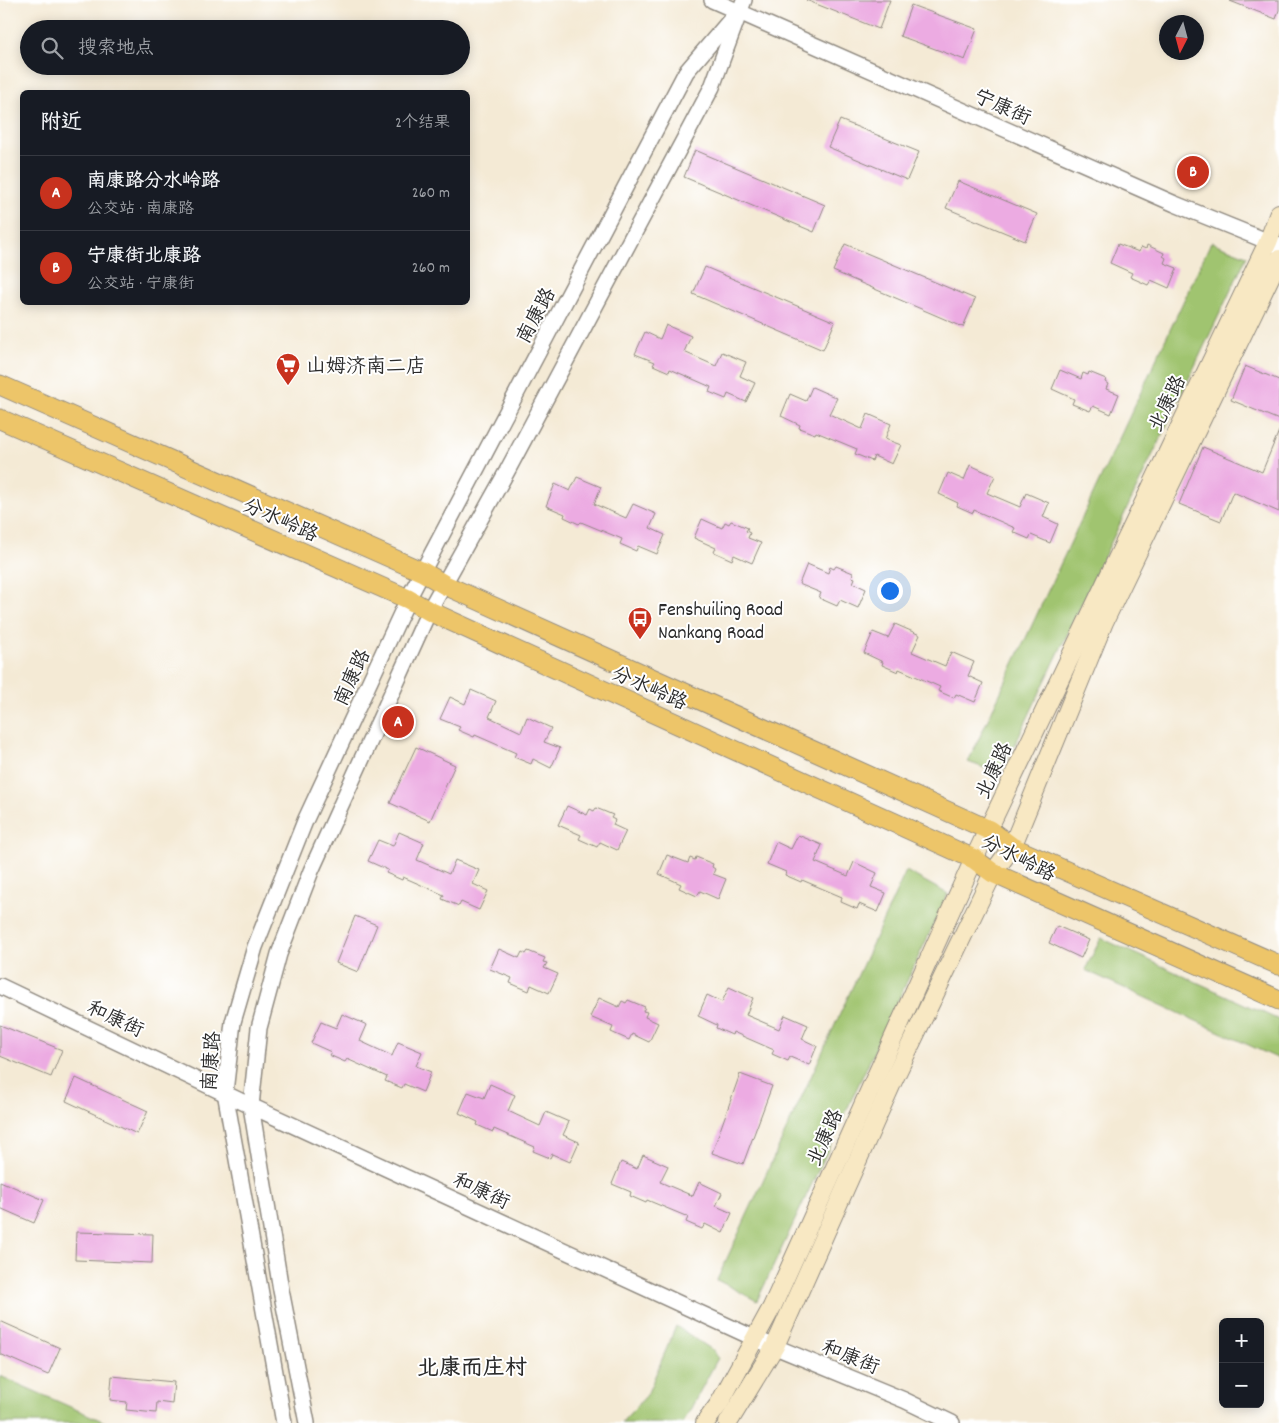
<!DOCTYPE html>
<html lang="zh">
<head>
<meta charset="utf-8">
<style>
  :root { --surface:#171b24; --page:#242831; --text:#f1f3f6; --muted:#9ea1a6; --line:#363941; --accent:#c8321e }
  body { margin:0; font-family:Dekko,"LXGW WenKai TC",sans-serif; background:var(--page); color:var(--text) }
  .controls { position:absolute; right:15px; bottom:15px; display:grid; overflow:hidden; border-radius:8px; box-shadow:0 2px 12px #0003 }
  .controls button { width:45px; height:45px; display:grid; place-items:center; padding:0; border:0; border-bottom:1px solid var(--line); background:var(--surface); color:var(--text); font:25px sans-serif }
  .compass { position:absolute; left:1159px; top:15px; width:45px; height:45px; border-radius:50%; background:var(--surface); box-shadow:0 2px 12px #0003; rotate:186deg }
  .you { position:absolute; left:889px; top:590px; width:18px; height:18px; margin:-12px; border:4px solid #fff; border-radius:50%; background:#1a73e8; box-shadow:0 0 0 8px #1a73e833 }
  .badge { display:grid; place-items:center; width:32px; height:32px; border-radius:50%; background:var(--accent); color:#fff; font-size:16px; font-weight:700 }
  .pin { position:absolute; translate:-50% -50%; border:2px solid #fff; box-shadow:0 1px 5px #0006 }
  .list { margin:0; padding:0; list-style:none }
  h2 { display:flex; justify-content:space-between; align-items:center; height:65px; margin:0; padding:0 20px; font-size:21px }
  h2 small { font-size:16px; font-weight:400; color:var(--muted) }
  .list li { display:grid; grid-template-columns:32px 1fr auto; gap:15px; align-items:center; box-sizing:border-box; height:75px; padding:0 20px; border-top:1px solid var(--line) }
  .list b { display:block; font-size:19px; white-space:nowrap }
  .list p { margin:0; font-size:16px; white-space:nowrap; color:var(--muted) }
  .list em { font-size:16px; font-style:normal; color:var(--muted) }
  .icon { flex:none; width:28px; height:28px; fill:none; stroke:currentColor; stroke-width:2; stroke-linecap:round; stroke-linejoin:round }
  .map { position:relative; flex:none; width:1279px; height:1423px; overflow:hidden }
  .search { position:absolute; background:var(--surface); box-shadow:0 2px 12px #0003; left:20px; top:20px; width:450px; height:55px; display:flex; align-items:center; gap:12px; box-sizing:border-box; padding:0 18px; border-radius:28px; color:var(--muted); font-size:19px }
  .panel { position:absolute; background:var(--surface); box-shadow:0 2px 12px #0003; left:20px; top:90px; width:450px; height:215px; border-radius:8px }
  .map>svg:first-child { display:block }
</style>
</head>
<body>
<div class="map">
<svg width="1279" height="1423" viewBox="0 0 1279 1423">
  <rect width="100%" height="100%" fill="#fff"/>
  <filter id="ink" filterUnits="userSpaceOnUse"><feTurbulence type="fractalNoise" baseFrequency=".02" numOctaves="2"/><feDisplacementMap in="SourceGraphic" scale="10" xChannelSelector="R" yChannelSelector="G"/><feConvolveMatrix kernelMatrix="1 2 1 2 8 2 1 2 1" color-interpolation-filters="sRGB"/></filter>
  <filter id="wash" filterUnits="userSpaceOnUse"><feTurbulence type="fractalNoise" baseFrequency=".0096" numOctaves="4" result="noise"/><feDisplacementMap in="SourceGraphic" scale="20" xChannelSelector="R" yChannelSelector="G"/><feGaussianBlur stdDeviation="1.12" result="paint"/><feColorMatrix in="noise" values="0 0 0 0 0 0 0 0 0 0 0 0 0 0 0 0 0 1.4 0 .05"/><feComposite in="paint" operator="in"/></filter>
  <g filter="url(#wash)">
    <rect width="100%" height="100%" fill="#f4ead5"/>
    <g fill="#a0c46f" stroke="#66784d">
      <path d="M 1211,242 L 1247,256 L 1001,774 L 968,762 Z"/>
      <path d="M 906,871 L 948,894 L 757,1301 L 717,1280 Z"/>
      <path d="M 1101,938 L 1279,1020 L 1279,1059 L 1085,970 Z"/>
      <path d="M 676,1326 L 714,1351 L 718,1358 L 683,1423 L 621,1423 L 647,1395 Z"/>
      <path d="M 0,1376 L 107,1423 L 0,1423 Z"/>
    </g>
    <g id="blocks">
      <g fill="#ecabe2">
        <path d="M 806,0 L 890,0 L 879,29 Z"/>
        <path d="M 1279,0 L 1279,10 L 1276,19 L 1230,1 Z"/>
        <path d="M 911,5 L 977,29 L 965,60 L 900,36 Z"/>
        <path d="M 840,120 L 919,152 L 907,180 L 828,147 Z"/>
        <path d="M 695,150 L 825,205 L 814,232 L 684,177 Z"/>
        <path d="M 958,181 L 1037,214 L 1025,241 L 946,208 Z"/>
        <path d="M 845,244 L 975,299 L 963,327 L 833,271 Z"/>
        <path d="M 1118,244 L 1139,252 L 1141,247 L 1146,249 L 1147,245 L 1164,253 L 1163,256 L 1166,258 L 1164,263 L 1177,268 L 1169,288 L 1151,280 L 1148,285 L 1130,277 L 1132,273 L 1110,263 Z"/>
        <path d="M 705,267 L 835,322 L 823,350 L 693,294 Z"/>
        <path d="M 666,325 L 691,336 L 684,352 L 716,366 L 722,352 L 746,362 L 740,376 L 755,383 L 746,402 L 728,394 L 726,399 L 709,392 L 711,387 L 670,369 L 669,372 L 653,365 L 655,362 L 635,354 L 645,332 L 660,339 Z"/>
        <path d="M 1245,366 L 1279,380 L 1279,420 L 1231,400 Z"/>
        <path d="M 1060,370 L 1081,379 L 1083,373 L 1088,375 L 1089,372 L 1106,379 L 1105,382 L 1108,384 L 1106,389 L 1119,394 L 1111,414 L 1093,406 L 1090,411 L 1072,404 L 1074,399 L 1052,389 Z"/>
        <path d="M 812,387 L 837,398 L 829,414 L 862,429 L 868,414 L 891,424 L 885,439 L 901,445 L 892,464 L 874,456 L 872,461 L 855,454 L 857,449 L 816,432 L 815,434 L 799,428 L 800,425 L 781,416 L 790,394 L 806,401 Z"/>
        <path d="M 1279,431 L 1279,512 L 1233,492 L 1221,521 L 1179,504 L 1203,447 L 1262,472 Z"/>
        <path d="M 970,465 L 995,476 L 987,493 L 1020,507 L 1026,493 L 1049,503 L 1043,517 L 1058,524 L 1050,543 L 1031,535 L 1029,539 L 1013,532 L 1015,528 L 974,510 L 973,513 L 957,506 L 958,503 L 939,494 L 948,473 L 964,480 Z"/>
        <path d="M 577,477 L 601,487 L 594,504 L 626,518 L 633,504 L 656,514 L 650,528 L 665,535 L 657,554 L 638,546 L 636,551 L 620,544 L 622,539 L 581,522 L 579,524 L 564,517 L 565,514 L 546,506 L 555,484 L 570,491 Z"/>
        <path d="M 702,519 L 722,528 L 725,522 L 729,524 L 731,521 L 748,528 L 746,531 L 750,533 L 748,538 L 761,543 L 752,563 L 734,555 L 732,560 L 714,552 L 716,548 L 694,538 Z"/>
        <path d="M 807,564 L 828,573 L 830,567 L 834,569 L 836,566 L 853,573 L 852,577 L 855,578 L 853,583 L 866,589 L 858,608 L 840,600 L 837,606 L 819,598 L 821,593 L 799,584 Z"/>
        <path d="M 895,624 L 920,635 L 912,652 L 945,666 L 951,652 L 974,662 L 968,676 L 983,683 L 975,702 L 956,694 L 954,698 L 938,691 L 940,687 L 899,669 L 898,672 L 882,665 L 883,662 L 864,653 L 873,632 L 888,638 Z"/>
        <path d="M 471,690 L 496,701 L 489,717 L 521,732 L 527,717 L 551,728 L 544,742 L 560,748 L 551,768 L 533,759 L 531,764 L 514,757 L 516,753 L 475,735 L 474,737 L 458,730 L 460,727 L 440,719 L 450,697 L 465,704 Z"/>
        <path d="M 416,747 L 455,765 L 430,821 L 390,803 Z"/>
        <path d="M 567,806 L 587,815 L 590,809 L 594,811 L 596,808 L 613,815 L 611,818 L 615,820 L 613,825 L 626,831 L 617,850 L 600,842 L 597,847 L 579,839 L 581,835 L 558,825 Z"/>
        <path d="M 399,832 L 424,843 L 417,860 L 449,874 L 455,860 L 479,870 L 473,884 L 488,891 L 479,910 L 461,902 L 459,906 L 442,899 L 444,895 L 403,877 L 402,880 L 386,873 L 388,870 L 368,861 L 378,840 L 393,846 Z"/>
        <path d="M 798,835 L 822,845 L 815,862 L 848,876 L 854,862 L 877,873 L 871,887 L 886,893 L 878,912 L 859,904 L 857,909 L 841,902 L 842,897 L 802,880 L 801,882 L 785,875 L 786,872 L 767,864 L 776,842 L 791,849 Z"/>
        <path d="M 667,855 L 688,863 L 690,858 L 695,860 L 696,857 L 713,864 L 712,867 L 715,869 L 713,874 L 726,879 L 718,899 L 700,891 L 697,896 L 679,888 L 681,884 L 659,874 Z"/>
        <path d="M 355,916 L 377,925 L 358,972 L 336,963 Z"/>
        <path d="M 1057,926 L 1089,940 L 1081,958 L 1049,943 Z"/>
        <path d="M 499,949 L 519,958 L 522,952 L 526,954 L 528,951 L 545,958 L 543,962 L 547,963 L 544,968 L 558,974 L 549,993 L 531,985 L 529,991 L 510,983 L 512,978 L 490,969 Z"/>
        <path d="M 729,987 L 753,998 L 746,1015 L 779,1029 L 785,1015 L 808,1025 L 802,1039 L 817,1046 L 809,1065 L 790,1057 L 788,1061 L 772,1054 L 774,1050 L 733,1032 L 732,1035 L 716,1028 L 717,1025 L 698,1016 L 707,995 L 722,1002 Z"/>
        <path d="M 599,998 L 619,1007 L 622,1001 L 626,1003 L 628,1000 L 645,1007 L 643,1011 L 647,1012 L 645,1017 L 658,1023 L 649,1042 L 632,1034 L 629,1040 L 611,1032 L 613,1027 L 590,1017 Z"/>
        <path d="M 342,1014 L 367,1025 L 360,1041 L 392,1056 L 398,1042 L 422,1052 L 416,1066 L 431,1072 L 423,1092 L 404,1084 L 402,1088 L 385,1081 L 387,1077 L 347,1059 L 345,1062 L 329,1055 L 331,1052 L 311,1043 L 321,1022 L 336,1028 Z"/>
        <path d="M 0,1025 L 62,1050 L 51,1077 L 0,1056 Z"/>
        <path d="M 740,1074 L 772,1086 L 743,1164 L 712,1153 Z"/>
        <path d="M 76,1078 L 148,1111 L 137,1134 L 66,1101 Z"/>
        <path d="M 490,1084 L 515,1095 L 508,1111 L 540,1126 L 546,1112 L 569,1122 L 563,1135 L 579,1142 L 570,1162 L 552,1154 L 550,1158 L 533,1151 L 535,1147 L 494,1129 L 493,1132 L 477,1125 L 478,1122 L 459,1113 L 468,1092 L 484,1098 Z"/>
        <path d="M 643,1155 L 668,1166 L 660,1182 L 693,1196 L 699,1182 L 722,1193 L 716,1206 L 732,1213 L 723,1233 L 705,1224 L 702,1229 L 686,1222 L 688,1217 L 647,1200 L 646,1203 L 630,1196 L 631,1192 L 612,1184 L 621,1162 L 637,1169 Z"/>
        <path d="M 0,1181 L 44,1200 L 34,1223 L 0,1208 Z"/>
        <path d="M 76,1232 L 153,1234 L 152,1263 L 75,1260 Z"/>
        <path d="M 0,1321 L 60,1348 L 48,1375 L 0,1354 Z"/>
        <path d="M 112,1376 L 174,1382 L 172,1404 L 157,1402 L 156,1413 L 126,1410 L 127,1402 L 110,1400 Z"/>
      </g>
    </g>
  </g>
  <g filter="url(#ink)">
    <use href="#blocks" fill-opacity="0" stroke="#908a80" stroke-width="1"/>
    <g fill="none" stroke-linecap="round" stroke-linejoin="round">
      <defs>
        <g id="tertiary">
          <path d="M 712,0 L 1175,204 L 1279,246"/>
          <path d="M 0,986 L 251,1106 L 756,1339 L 904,1400 L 952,1423"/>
          <path d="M 284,1423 L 225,1092 L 233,1022 L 255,947 L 305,821 L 408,599 L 686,72 L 738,11"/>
          <path d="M 307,1423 L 281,1290 L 251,1106 L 259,1028 L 279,954 L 311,871 L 429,611 L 506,473 L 712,87 L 744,0"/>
        </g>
        <g id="secondary">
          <path d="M 705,1423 L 719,1404 L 772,1307 L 974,859 L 1268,242 L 1279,213"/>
          <path d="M 728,1423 L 775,1346 L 893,1081 L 993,873 L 1012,847 L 1104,622 L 1279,259"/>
        </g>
        <g id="primary">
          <path d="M 0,385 L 423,572 L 445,585 L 989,830 L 1012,847 L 1279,965"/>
          <path d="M 0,419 L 408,599 L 429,611 L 974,859 L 993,873 L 1279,1000"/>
        </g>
      </defs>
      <use href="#tertiary" stroke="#908a80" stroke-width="18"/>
      <use href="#secondary" stroke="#908a80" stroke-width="20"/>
      <use href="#primary" stroke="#908a80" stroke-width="21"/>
      <use href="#tertiary" stroke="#fff" stroke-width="15"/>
      <use href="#secondary" stroke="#f8e8c3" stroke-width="18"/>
      <use href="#primary" stroke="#edc569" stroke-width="19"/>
    </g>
  </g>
  <defs>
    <symbol id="supermarket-pin" viewBox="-11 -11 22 30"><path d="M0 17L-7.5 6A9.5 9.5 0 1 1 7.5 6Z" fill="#c8321e" stroke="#fff"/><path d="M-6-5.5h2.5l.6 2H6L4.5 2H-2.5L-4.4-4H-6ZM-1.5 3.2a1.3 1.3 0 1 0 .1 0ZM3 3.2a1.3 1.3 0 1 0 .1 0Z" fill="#fff"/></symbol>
    <symbol id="bus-pin" viewBox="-11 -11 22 30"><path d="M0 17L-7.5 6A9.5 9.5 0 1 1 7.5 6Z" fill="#c8321e" stroke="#fff"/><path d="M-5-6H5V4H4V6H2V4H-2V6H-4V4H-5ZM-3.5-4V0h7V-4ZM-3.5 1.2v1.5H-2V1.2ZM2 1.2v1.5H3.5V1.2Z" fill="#fff"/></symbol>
  </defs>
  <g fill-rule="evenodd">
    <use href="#supermarket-pin" x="274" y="351" width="28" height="38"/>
    <use href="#bus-pin" x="626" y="605" width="28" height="38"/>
  </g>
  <g text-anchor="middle" stroke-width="4" stroke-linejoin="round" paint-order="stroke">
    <g font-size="20" fill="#2b2b2b" stroke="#fff">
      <text transform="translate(1003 106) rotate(24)" y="7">宁康街</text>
      <text transform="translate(535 315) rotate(-62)" y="7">南康路</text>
      <text transform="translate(1166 403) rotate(-64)" y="7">北康路</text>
      <text transform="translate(281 519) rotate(24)" y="7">分水岭路</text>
      <text transform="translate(351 677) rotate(-65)" y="7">南康路</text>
      <text transform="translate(650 687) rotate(24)" y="7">分水岭路</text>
      <text transform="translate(993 770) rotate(-65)" y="7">北康路</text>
      <text transform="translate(1019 857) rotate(27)" y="7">分水岭路</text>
      <text transform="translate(116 1018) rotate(25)" y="7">和康街</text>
      <text transform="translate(210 1061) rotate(-86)" y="7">南康路</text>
      <text transform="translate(824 1137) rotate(-66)" y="7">北康路</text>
      <text transform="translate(482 1190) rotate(25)" y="7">和康街</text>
      <text transform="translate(851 1356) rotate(22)" y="7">和康街</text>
    </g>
    <g font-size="20" fill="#2b2b2b" stroke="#fff" text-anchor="start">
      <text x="306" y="372">山姆济南二店</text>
      <text x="658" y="615">Fenshuiling Road<tspan x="658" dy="23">Nankang Road</tspan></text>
    </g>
    <g font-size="22" font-weight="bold" fill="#2b2b2b" stroke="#fff">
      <text x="472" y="1374">北康而庄村</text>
    </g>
  </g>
</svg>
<div class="controls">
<button>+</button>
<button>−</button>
</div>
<svg class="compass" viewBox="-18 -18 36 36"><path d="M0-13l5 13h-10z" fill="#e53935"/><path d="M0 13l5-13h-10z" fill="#9ea1a6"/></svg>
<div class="you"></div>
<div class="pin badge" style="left:398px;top:722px">A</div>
<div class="pin badge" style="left:1193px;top:172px">B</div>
<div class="search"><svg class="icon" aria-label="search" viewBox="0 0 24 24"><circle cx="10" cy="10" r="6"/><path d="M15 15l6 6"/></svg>搜索地点</div>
<section class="panel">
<h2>附近<small>2个结果</small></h2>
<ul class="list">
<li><span class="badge">A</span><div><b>南康路分水岭路</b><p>公交站 · 南康路</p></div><em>260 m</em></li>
<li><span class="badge">B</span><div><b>宁康街北康路</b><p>公交站 · 宁康街</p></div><em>260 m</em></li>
</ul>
</section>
</div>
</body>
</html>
